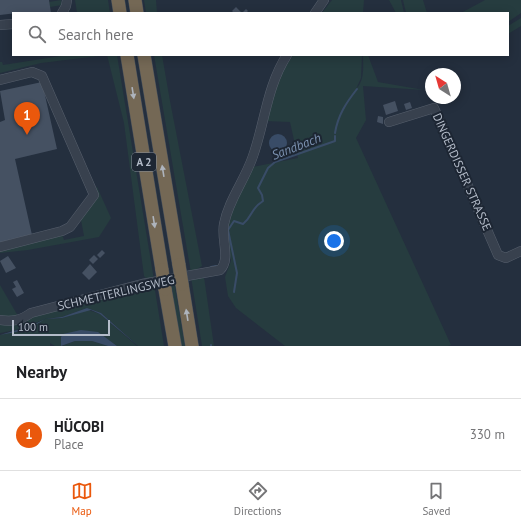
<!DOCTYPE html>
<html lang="en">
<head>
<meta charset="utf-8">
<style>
  :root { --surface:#fff; --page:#f2f2f2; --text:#202124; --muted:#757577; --line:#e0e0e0; --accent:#ea580c }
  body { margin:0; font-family:"PT Sans",sans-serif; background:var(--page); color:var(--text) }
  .compass { position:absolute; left:425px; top:68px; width:36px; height:36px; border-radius:50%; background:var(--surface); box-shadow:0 2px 10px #0003; rotate:323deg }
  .scale { position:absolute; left:12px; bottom:10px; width:98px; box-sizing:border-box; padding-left:4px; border:2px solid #b4bcc9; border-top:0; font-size:11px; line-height:14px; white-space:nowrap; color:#b4bcc9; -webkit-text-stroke:3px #1d2633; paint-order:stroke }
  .you { position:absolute; left:334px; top:241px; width:14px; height:14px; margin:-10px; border:3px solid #fff; border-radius:50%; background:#1a73e8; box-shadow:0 0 0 6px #1a73e833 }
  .badge { display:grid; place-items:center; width:26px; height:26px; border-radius:50%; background:var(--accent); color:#fff; font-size:13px; font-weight:700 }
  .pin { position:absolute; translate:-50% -33px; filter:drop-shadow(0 1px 2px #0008) }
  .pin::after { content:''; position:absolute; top:21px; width:14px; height:12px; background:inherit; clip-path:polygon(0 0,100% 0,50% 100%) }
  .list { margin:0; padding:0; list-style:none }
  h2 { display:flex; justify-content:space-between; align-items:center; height:52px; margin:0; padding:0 16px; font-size:17px }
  h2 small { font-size:13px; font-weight:400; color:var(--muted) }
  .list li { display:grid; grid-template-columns:26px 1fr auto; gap:12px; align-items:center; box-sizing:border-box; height:72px; padding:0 16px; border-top:1px solid var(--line) }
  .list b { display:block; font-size:15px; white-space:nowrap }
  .list p { margin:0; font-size:13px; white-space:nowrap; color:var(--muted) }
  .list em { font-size:13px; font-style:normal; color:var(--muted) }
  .icon { flex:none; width:22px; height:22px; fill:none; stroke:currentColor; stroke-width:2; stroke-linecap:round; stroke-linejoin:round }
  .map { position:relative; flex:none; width:521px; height:346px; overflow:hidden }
  .search { position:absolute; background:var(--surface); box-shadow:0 2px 10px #0003; left:12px; right:12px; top:12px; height:44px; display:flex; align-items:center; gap:10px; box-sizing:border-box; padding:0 14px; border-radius:0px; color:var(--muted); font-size:15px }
  .sheet { height:124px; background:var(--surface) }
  nav { display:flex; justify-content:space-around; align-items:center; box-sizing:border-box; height:56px; border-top:1px solid var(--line); background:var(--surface); font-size:11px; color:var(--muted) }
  nav a { display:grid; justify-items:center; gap:2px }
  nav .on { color:var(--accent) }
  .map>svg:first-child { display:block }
</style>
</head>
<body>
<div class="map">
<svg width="521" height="346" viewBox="0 0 521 346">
  <rect width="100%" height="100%" fill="#242f3e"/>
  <g fill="#263c3f">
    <path d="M 61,0 L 62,5 L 50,7 L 49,2 Z"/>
    <path d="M 75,0 L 108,0 L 110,13 L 77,13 Z"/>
    <path d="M 144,0 L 156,0 L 157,13 L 146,13 Z"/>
    <path d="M 332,0 L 364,0 L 363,13 L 322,13 Z"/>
    <path d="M 389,0 L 401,0 L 404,13 L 396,13 Z"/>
    <path d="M 403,0 L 423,0 L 427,13 L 406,13 Z"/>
    <path d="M 485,0 L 521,0 L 521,13 L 508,22 L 508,13 L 461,13 Z"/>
    <path d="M 521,18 L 521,26 L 508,34 L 508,26 Z"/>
    <path d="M 67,55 L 117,55 L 154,280 L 147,279 L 144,276 L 124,123 L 107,55 L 41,63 L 0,73 L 0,62 L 2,62 L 3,65 Z"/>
    <path d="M 154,55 L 162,55 L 170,101 L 202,266 L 191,273 Z"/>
    <path d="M 293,55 L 362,55 L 361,78 L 356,89 C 365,80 363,67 363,55 L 368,55 L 378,82 L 424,90 L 363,86 L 366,120 L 356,138 L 451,345 L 448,346 L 285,346 L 236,308 L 228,296 L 225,277 L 231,261 L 226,234 L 235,203 L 253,167 L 298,158 L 290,122 L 265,121 L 277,81 Z"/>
    <path d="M 97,187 L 111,218 L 99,237 L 28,250 L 0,253 L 0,250 L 62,234 L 64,240 L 84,236 L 81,220 L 95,188 Z"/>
    <path d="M 191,277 L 204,277 L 214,346 L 202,346 Z"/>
    <path d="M 174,282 L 185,346 L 181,346 L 171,283 Z"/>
    <path d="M 154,284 L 164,346 L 138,346 L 101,313 L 87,308 L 62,317 L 45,319 L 20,329 L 0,333 L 0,285 L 18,316 L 40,315 L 146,288 Z"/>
    <path d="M 88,310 L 100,314 L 137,346 L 117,346 L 109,340 L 63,334 L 61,337 L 61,346 L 55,346 L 50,343 L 50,346 L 0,346 L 0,335 L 20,331 L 45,319 L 62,318 Z"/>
    <path d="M 75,341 L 92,341 L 108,346 L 62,346 Z"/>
  </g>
  <g fill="#394c67">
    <circle cx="278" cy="143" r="9"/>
    <path d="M 87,308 L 101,313 L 138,346 L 100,314 L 91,310 L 62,318 L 45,319 L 21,331 L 0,335 L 37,324 L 45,319 L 62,317 Z"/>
    <path d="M 81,330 L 98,332 L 117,346 L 108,346 L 92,341 L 75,341 L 61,346 L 61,337 L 63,334 Z"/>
  </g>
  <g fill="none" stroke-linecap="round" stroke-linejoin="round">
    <g stroke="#394c67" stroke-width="2">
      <path d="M 335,133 C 338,115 346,103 357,89"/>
      <path d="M 211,267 L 216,266"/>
      <path d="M 234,292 L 237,273 L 228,230 L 234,221 L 243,224 C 253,216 250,209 263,201 L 262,195 L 258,188 L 268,168 L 275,162 L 335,141 L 335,136"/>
      <path d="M 211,346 L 211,345"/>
    </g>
  </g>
  <g fill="#455162">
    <path d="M 0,0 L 49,0 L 51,13 L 17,13 L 0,15 Z"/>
    <path d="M 236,7 L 242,13 L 246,9 L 248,11 L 246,13 L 234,13 L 232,11 Z"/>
    <path d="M 42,82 L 57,149 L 15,159 L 32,235 L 0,243 L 0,122 L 5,120 L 0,91 Z"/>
    <path d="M 395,101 L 398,111 L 386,115 L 383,105 Z"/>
    <path d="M 410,102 L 412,108 L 406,110 L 404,104 Z"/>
    <path d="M 378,116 L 383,117 L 383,124 L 377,122 Z"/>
    <path d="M 102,250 L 105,253 L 100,258 L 97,255 Z"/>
    <path d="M 94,255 L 98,259 L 93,264 L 89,260 Z"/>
    <path d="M 8,256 L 16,268 L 6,273 L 0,261 Z"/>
    <path d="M 90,264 L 97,272 L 89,280 L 82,273 Z"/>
    <path d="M 17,280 L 24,293 L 17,297 L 12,289 L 16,287 L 13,282 Z"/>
  </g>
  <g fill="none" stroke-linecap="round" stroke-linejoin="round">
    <defs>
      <g id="minor">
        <path d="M 62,13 L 66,6 L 67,0"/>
        <path d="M 315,13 L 324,0"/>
        <path d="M 0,25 L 13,24"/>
        <path d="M 0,80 L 32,72 L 42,76 L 94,195 L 70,227 L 62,231 L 0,247"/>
        <path d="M 389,122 L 434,108 L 498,255 L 506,258 L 521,251"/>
        <path d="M 0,320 C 13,322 21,320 31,313 L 142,284 L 220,270 C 231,259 221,240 224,224 C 229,199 245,180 253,156 C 265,122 267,86 287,55"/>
      </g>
      <g id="highway">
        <path d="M 118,0 L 120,13"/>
        <path d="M 135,0 L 137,13"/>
        <path d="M 127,55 L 162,270"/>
        <path d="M 144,55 L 179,265"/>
        <path d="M 182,284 L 192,346"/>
        <path d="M 165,289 L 175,346"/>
      </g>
    </defs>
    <use href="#minor" stroke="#565f6c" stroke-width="10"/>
    <use href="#highway" stroke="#434c59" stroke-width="14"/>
    <use href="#minor" stroke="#38414e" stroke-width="9"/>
    <use href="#highway" stroke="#746855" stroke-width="13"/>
    <defs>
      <g id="highway-bridge">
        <path d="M 179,265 L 182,284"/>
        <path d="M 162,270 L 165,289"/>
      </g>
    </defs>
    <use href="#highway-bridge" stroke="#434c59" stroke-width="14" stroke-linecap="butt"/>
    <use href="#highway-bridge" stroke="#746855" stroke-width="13"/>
  </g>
  <defs><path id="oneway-solid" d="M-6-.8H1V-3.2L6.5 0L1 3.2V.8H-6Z"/></defs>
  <g fill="#aeb4bd">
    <use href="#oneway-solid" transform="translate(133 93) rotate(81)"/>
    <use href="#oneway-solid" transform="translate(163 171) rotate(-99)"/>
    <use href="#oneway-solid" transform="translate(154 222) rotate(81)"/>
    <use href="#oneway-solid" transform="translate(187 315) rotate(-99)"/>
  </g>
  <g text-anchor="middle" stroke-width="4" stroke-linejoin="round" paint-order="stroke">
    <rect fill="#1d2633" stroke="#878f9c" stroke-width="1" x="132" y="153" width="24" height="18" rx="3"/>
    <g font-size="11" font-weight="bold" fill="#b4bcc9">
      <text x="144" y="166">A 2</text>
    </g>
    <g font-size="12" fill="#b4bcc9" stroke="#1d2633">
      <text transform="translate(462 172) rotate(66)" y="4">DINGERDISSER STRASSE</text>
      <text transform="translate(116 293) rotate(-13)" y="4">SCHMETTERLINGSWEG</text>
    </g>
    <g font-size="13" font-style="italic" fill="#7c92b1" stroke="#1d2633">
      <text transform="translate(296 146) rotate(-21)" y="5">Sandbach</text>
    </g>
  </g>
</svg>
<svg class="compass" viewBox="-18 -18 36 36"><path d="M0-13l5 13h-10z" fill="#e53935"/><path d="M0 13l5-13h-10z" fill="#757577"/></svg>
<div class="scale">100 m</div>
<div class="you"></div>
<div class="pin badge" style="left:27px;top:135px">1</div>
<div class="search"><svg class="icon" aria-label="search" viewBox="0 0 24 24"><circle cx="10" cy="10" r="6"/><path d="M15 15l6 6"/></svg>Search here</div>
</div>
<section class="sheet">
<h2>Nearby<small></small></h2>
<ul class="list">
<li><span class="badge">1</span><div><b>HÜCOBI</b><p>Place</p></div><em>330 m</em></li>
</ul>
</section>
<nav>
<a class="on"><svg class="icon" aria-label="map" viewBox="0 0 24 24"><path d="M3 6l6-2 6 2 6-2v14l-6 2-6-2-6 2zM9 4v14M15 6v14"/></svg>Map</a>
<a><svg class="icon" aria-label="directions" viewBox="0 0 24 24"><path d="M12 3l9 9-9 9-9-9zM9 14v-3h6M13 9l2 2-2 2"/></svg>Directions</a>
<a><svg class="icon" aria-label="saved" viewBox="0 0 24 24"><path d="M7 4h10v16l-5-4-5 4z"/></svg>Saved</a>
</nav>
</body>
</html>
